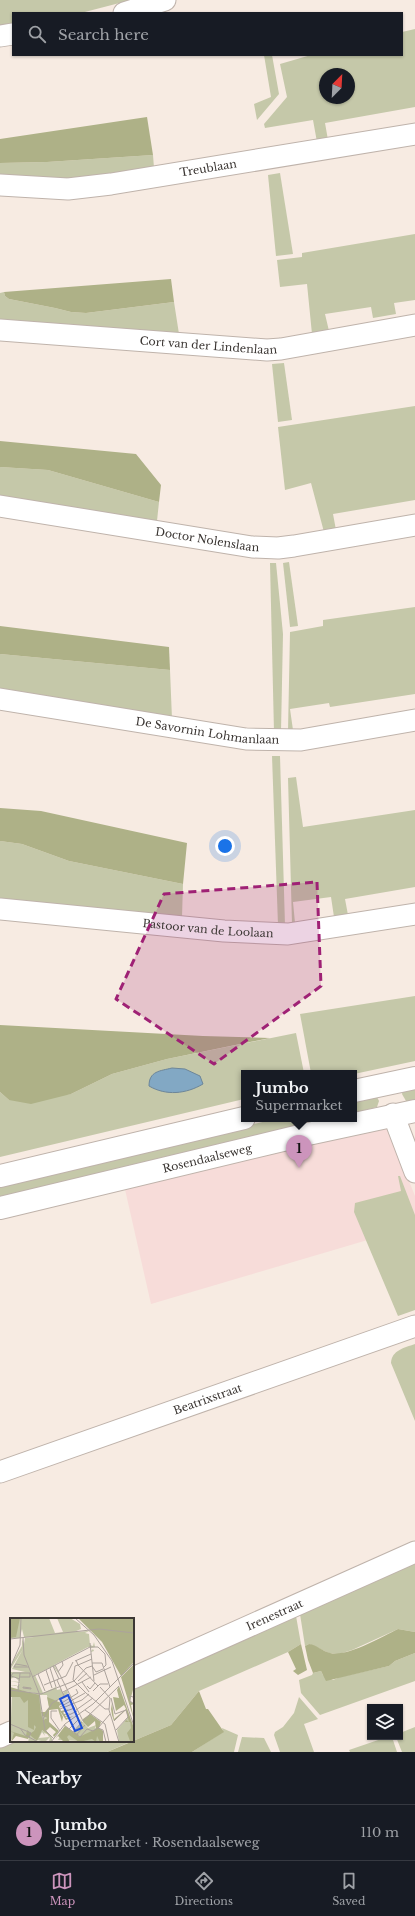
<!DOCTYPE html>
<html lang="en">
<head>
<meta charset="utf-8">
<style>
  :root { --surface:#171b24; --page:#20242c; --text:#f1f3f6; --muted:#9ea1a6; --line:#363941; --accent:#cc94bc }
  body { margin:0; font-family:"Libre Baskerville",serif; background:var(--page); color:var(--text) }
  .controls { position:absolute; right:12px; bottom:12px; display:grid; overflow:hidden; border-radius:0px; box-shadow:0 1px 3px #0004 }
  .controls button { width:36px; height:36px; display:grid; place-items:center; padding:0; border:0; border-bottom:1px solid var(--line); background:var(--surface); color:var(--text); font:20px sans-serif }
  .compass { position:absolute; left:319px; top:68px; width:36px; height:36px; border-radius:50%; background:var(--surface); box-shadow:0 1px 3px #0004; rotate:24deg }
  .you { position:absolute; left:225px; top:846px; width:14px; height:14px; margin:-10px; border:3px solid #fff; border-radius:50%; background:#1a73e8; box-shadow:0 0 0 6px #1a73e833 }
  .badge { display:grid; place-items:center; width:26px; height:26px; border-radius:50%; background:var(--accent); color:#111; font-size:13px; font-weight:700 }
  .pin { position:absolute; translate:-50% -33px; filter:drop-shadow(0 1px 2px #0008) }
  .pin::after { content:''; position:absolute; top:21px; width:14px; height:12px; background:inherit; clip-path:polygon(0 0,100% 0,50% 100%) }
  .popup { position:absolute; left:241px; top:1070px; width:116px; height:52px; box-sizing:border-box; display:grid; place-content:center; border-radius:0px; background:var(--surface); filter:drop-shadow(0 1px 3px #0005); font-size:13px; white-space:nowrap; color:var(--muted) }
  .popup b { font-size:15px; color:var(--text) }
  .popup::after { content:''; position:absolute; left:50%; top:100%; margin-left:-8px; border:8px solid transparent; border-top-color:var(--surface) }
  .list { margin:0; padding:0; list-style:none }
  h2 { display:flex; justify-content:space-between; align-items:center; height:52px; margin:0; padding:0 16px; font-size:17px }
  h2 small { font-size:13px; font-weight:400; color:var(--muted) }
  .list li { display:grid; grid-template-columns:26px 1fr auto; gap:12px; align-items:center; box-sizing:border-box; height:56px; padding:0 16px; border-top:1px solid var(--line) }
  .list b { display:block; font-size:15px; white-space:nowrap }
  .list p { margin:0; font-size:13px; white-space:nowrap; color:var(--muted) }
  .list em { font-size:13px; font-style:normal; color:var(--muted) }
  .icon { flex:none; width:22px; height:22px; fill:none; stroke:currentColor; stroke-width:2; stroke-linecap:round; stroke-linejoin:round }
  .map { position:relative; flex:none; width:415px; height:1752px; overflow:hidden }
  .search { position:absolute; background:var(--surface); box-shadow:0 1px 3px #0004; left:12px; right:12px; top:12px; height:44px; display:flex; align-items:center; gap:10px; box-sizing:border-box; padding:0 14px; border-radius:0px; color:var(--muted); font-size:15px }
  .sheet { height:108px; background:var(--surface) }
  nav { display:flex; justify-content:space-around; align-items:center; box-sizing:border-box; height:56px; border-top:1px solid var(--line); background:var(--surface); font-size:11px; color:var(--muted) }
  nav a { display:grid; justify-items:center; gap:2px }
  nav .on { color:var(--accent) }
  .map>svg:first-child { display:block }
</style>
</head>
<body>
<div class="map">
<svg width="415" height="1752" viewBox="0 0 415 1752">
  <rect width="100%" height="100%" fill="#f7ebe2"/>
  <path fill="#f7dcd9" d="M 385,1128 L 389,1132 L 415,1196 L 415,1226 L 151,1304 L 124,1185 Z"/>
  <g fill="#c5c8a9" fill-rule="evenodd">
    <path d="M 0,0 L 131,0 L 81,13 L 13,13 L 13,24 L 0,25 Z"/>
    <path d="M 415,29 L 415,107 L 325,123 L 328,140 L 317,142 L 313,120 L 265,128 L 264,124 L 287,97 L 280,64 L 311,55 L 402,55 L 402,32 ZM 325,74 L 349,74 L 349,98 L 325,98 Z"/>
    <path d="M 264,55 L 272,55 L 279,94 L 257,120 L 254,104 L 271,97 Z"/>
    <path d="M 153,155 L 154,168 L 69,179 L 39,178 L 0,175 L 0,163 L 47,162 Z"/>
    <path d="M 280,173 L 293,254 L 276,256 L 268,175 Z"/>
    <path d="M 415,234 L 415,300 L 394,303 L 396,314 L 373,318 L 371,307 L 325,314 L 329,331 L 312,334 L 307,284 L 280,287 L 277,260 L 302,257 L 302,253 Z"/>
    <path d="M 4,292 L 5,296 L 9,299 L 55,308 L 71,312 L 86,313 L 174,302 L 179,334 L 0,320 L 0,293 Z"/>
    <path d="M 284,363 L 292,420 L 278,422 L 272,364 Z"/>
    <path d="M 415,406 L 415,500 L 333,514 L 336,530 L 324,532 L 311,483 L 285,490 L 278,427 Z"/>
    <path d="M 0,467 L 48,470 L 159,502 L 157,521 L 0,496 Z"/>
    <path d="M 289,562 L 298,626 L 290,627 L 283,563 Z"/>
    <path d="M 270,563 L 276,563 L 283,634 L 281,731 L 274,732 Z"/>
    <path d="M 415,607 L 415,694 L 330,707 L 329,703 L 290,709 L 293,730 L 288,731 L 290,632 L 323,626 L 323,620 Z"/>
    <path d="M 0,654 L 170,670 L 172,719 L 157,714 L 0,688 Z"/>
    <path d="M 272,756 L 280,756 L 285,925 L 278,925 Z"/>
    <path d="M 296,777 L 303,827 L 415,810 L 415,887 L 345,899 L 348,915 L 334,917 L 331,897 L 293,902 L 295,923 L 292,924 L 288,778 Z"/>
    <path d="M 0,841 L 22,844 L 69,861 L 183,884 L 182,917 L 0,899 Z"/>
    <path d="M 415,996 L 415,1061 L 354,1074 L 311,1073 L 300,1014 Z"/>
    <path d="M 296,1033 L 304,1073 L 244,1073 L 244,1099 L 0,1157 L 0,1092 L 9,1100 L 71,1094 L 112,1074 L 167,1059 Z"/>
    <path d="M 415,1086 L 415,1101 L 406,1101 L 402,1094 L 403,1090 Z"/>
    <path d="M 377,1097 L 379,1101 L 377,1107 L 354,1113 L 354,1100 Z"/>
    <path d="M 275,1119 L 300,1119 L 302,1124 L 0,1198 L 0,1185 Z"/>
    <path d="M 398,1176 L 400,1176 L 415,1215 L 415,1310 L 398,1316 L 354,1212 L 355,1203 L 401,1191 Z"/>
    <path d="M 415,1344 L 415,1421 L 391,1363 C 392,1350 404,1348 415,1344 Z"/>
    <path d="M 415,1563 L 415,1632 L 398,1629 L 352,1650 L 339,1654 L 329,1653 L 309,1644 L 305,1646 L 300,1614 Z"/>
    <path d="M 296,1616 L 301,1644 L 288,1652 L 199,1691 L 171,1725 L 133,1741 L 133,1688 Z"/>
    <path d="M 415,1653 L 415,1681 L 320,1715 L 301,1693 L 299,1680 L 312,1675 L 313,1673 L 321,1671 L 323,1675 L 333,1680 L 340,1677 L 389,1666 L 395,1661 Z"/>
    <path d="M 299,1697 L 318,1719 L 304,1724 L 314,1752 L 280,1752 L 274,1735 L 275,1732 L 283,1727 L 294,1713 Z"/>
    <path d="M 415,1727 L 415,1752 L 402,1752 L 396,1737 L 400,1737 L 400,1733 Z"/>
    <path d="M 222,1728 L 238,1735 L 234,1752 L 192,1752 L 223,1732 Z"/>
    <path d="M 242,1737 L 264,1738 L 271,1752 L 238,1752 Z"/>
    <path d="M 387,1737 L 392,1737 L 397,1752 L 350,1752 L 349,1750 Z"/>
    <path d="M 13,1741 L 132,1741 L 107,1752 L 0,1752 L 0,1747 Z"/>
  </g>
  <g fill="#aeb187">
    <path d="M 147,117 L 153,155 L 47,162 L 0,163 L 0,139 Z"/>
    <path d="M 171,279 L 174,302 L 86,313 L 71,312 L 55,308 L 9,299 L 5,296 L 4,292 Z"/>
    <path d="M 0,441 L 136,454 L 161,485 L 159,502 L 48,470 L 0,467 Z"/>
    <path d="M 0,626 L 169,647 L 170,670 L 0,654 Z"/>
    <path d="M 0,808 L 41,811 L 187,843 L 183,884 L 69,861 L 22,844 L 0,841 Z"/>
    <path d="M 0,1025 L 203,1036 L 270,1038 L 167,1059 L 112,1074 L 71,1094 L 31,1104 L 9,1100 L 0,1092 Z"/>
    <path d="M 398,1629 L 415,1632 L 415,1653 L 395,1661 L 389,1666 L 326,1681 L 321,1671 L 313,1673 L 308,1660 L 305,1646 L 309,1644 C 317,1645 322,1651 330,1653 C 348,1657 381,1637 398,1629 Z"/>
    <path d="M 301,1644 L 307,1670 L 298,1675 L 293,1671 L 296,1669 L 288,1652 Z"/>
    <path d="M 199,1691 L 206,1709 L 208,1709 L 224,1732 L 192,1752 L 107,1752 L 171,1725 Z"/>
  </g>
  <path fill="#82a8c4" stroke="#6d8699" d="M 172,1068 L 185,1069 L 200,1076 L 203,1084 C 186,1094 166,1096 149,1086 C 149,1071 160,1071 172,1068 Z"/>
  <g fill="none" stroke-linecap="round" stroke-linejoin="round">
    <defs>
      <g id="street">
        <path d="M 124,13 L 165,0"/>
        <path d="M 0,36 L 13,34"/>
        <path id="s1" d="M 0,185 L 68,189 L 111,184 L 415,134"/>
        <path id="s2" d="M 0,330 L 267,350 L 281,349 L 415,325"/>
        <path id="s3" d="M 0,506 L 252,547 L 278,548 L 294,546 L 415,525"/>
        <path id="s4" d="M 0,699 L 246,739 L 301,740 L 415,720"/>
        <path id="s5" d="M 0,909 L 224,931 L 288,934 L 415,914"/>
        <path d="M 393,1114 L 415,1172"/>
        <path id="s6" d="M 0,1472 L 415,1326"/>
        <path id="s7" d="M 133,1678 L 415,1552"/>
        <path d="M 0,1737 L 11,1732"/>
      </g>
      <g id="secondary">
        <path d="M 354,1091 L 415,1078"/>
        <path d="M 0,1176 L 244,1118"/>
        <path id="s8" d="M 0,1208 L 308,1134 L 415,1111"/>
      </g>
    </defs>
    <use href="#street" stroke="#bfb3ab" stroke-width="23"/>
    <use href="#secondary" stroke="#bfb3ab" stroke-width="24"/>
    <use href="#street" stroke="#fff" stroke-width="21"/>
    <use href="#secondary" stroke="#fff" stroke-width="22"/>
  </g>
  <path fill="#9f2175" fill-opacity="0.2" stroke="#9f2175" stroke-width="3" stroke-dasharray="8 5" stroke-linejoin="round" d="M 317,882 L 321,986 L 214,1064 L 116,999 L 164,894 Z"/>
  <g text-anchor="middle" stroke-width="3.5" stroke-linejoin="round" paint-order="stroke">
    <g font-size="11" fill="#3c3734" stroke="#fef9f6">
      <text dy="4" stroke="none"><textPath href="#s1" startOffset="210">Treublaan</textPath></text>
      <text dy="4" stroke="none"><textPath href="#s2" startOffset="209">Cort van der Lindenlaan</textPath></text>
      <text dy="4" stroke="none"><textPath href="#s3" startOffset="210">Doctor Nolenslaan</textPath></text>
      <text dy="4" stroke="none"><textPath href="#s4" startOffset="210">De Savornin Lohmanlaan</textPath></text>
      <text dy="4" stroke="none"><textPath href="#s5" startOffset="209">Pastoor van de Loolaan</textPath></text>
      <text dy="4" stroke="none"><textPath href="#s8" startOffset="213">Rosendaalseweg</textPath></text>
      <text dy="4" stroke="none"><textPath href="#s6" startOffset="220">Beatrixstraat</textPath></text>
      <text dy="4" stroke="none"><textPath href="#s7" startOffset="155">Irenestraat</textPath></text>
    </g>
  </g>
  <g transform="translate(10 1618)">
    <rect width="124" height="124" fill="#f7ebe2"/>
    <path d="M 0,0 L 11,0 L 11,6 L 11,0 L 39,0 L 45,15 L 53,14 L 47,0 L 60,0 L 70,6 L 71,11 L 64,14 L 79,13 L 75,15 L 79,16 L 80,27 L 83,28 L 84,24 L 85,29 L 81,30 L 81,33 L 83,31 L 84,33 L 81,34 L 81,29 L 78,29 L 44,47 L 51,59 L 43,48 L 25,57 L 33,75 L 46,69 L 47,72 L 51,71 L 53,75 L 57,72 L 58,75 L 39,89 L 37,77 L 30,77 L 32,98 L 37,100 L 33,102 L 32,112 L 37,116 L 34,115 L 35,118 L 32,114 L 29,120 L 39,119 L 36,113 L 42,120 L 42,124 L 39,124 L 40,119 L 35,124 L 27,122 L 28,117 L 25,122 L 30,124 L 18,124 L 19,120 L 5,116 L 0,124 L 2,75 L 5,73 L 30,76 L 8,72 L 7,68 L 0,67 L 5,67 L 8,68 L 10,65 L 0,63 L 10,64 L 5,59 L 0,61 L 0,54 L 15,54 L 2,51 L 13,31 L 0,52 L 10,23 L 3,43 L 12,28 L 12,21 L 14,26 L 15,20 L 24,20 L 14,19 L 12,11 L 10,19 L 10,1 L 10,20 L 0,20 ZM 118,99 L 124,115 L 124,124 L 109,124 L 107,112 ZM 70,101 L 78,110 L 86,107 L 85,110 L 88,110 L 93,124 L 48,122 L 55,108 L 64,114 L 71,105 Z" fill="#c5c8a9"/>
    <path d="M 0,0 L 10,0 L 6,19 L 0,20 ZM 68,0 L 124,0 L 124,44 L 111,58 L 92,24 ZM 124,46 L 124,68 L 120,83 L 124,86 L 121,87 L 124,102 L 111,59 ZM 109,68 L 124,110 L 124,124 L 120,123 L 117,115 L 121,110 L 120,104 L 115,104 L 116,102 L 119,104 L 116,92 L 104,103 L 102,97 L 101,91 L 102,85 L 104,101 L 116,91 L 114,87 L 106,93 L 103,79 L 109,80 L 107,72 ZM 0,69 L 29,77 L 31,96 L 33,102 L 37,100 L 32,98 L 31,94 L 35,94 L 39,89 L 37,79 L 49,84 L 54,82 L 49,85 L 52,86 L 49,88 L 51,93 L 59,91 L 53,94 L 54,96 L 61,95 L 55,97 L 56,100 L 64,98 L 56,102 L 50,93 L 53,99 L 52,104 L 48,91 L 39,92 L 39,104 L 49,113 L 44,119 L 43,117 L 46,114 L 40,109 L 36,113 L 41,119 L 32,112 L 27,123 L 20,117 L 18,121 L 6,118 L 1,124 L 4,115 L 0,113 L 16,118 L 17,112 L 21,115 L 24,113 L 26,109 L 24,107 L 24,112 L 18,109 L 18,82 L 14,85 L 10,79 L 0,79 ZM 80,96 L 91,104 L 89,110 L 93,113 L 93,124 L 90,124 L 87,118 L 86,124 L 82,121 L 69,124 L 59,117 L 57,119 L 60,124 L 53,123 L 48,118 L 45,121 L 55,108 L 64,115 L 68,111 L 65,115 L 68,116 L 71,113 L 68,117 L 69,119 L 86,111 L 85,103 L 78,109 L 73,104 L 73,101 Z" fill="#aeb187"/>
    <path fill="none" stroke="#aca39c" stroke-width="1" d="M 65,0 L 84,17 L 102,43 L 124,108M 13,20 L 14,37 L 29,75 L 35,112 L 44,121M 0,21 L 89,11 L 124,15M 80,25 L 84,63M 82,41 L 68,47 L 88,68M 66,42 L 68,47 L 65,48 L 63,62 L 76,75 L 95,91 L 99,91M 65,43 L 81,36M 82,45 L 92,45 L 100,69M 45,47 L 73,103 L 109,68M 17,48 L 6,46 L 4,49 L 19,49M 43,48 L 49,61M 82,48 L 86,54 L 93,51M 0,50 L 10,27 L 11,0M 40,50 L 46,69M 36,52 L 42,70M 48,54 L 53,47 L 52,43M 28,56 L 35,73M 84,57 L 101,49M 10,59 L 20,59 L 20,55 L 3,55 L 1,58 L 10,61M 22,59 L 80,29 L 88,29 L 95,36 L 96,47 L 94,49M 47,62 L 54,78M 68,63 L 77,55M 72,64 L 79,74M 34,67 L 56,58 L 63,44M 77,68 L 80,71 L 85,65M 13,69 L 21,70 L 21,71 L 13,70 ZM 90,69 L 100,80 L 99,92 L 109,124M 0,72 L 31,76 L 64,63 L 76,50 L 82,48M 8,73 L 10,55M 83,73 L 90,66 L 98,66M 53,74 L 81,59M 123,79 L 120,78 L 120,83 L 124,86M 101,80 L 105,96 L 116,92M 50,86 L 68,75 L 66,71M 50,89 L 75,75M 50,91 L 72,82 L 79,76M 66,92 L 83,80M 75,92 L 95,106 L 99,124M 47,93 L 41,93 L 41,100 L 50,113M 53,94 L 65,90M 55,99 L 67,93M 33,101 L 42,85 L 58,76M 104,103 L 114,93M 0,106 L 21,115 L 19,119M 54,107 L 70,119 L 77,111 L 83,113 L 88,110 L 100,96M 10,110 L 15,117 L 28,124M 88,110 L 93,112 L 96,124M 59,111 L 69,101M 106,112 L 118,99 L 116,92M 63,114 L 72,104M 67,116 L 75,107M 41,124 L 55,106 L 83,86 L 124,45"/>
    <path fill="#1d4ed8" fill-opacity="0.15" stroke="#1d4ed8" stroke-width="2" d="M 58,77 L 72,110 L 65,113 L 50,81 Z"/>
    <rect width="124" height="124" fill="none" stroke="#3c3734" stroke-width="2"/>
  </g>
</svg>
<div class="controls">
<button><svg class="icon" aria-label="layers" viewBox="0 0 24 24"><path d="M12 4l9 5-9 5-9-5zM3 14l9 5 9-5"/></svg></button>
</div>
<svg class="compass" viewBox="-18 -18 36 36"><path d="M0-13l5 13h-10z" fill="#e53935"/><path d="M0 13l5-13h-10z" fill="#9ea1a6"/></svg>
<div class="you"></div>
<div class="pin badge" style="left:299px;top:1168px">1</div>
<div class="popup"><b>Jumbo</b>Supermarket</div>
<div class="search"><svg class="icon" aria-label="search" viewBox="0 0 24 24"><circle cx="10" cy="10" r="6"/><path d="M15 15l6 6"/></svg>Search here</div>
</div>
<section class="sheet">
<h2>Nearby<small></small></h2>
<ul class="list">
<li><span class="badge">1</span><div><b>Jumbo</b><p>Supermarket · Rosendaalseweg</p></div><em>110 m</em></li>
</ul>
</section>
<nav>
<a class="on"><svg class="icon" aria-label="map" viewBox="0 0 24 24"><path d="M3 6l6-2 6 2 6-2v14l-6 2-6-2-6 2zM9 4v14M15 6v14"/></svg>Map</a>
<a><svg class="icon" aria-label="directions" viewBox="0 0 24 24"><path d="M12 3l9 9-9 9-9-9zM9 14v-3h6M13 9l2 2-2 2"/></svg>Directions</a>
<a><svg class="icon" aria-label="saved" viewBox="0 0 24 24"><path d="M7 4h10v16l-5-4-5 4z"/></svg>Saved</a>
</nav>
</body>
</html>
